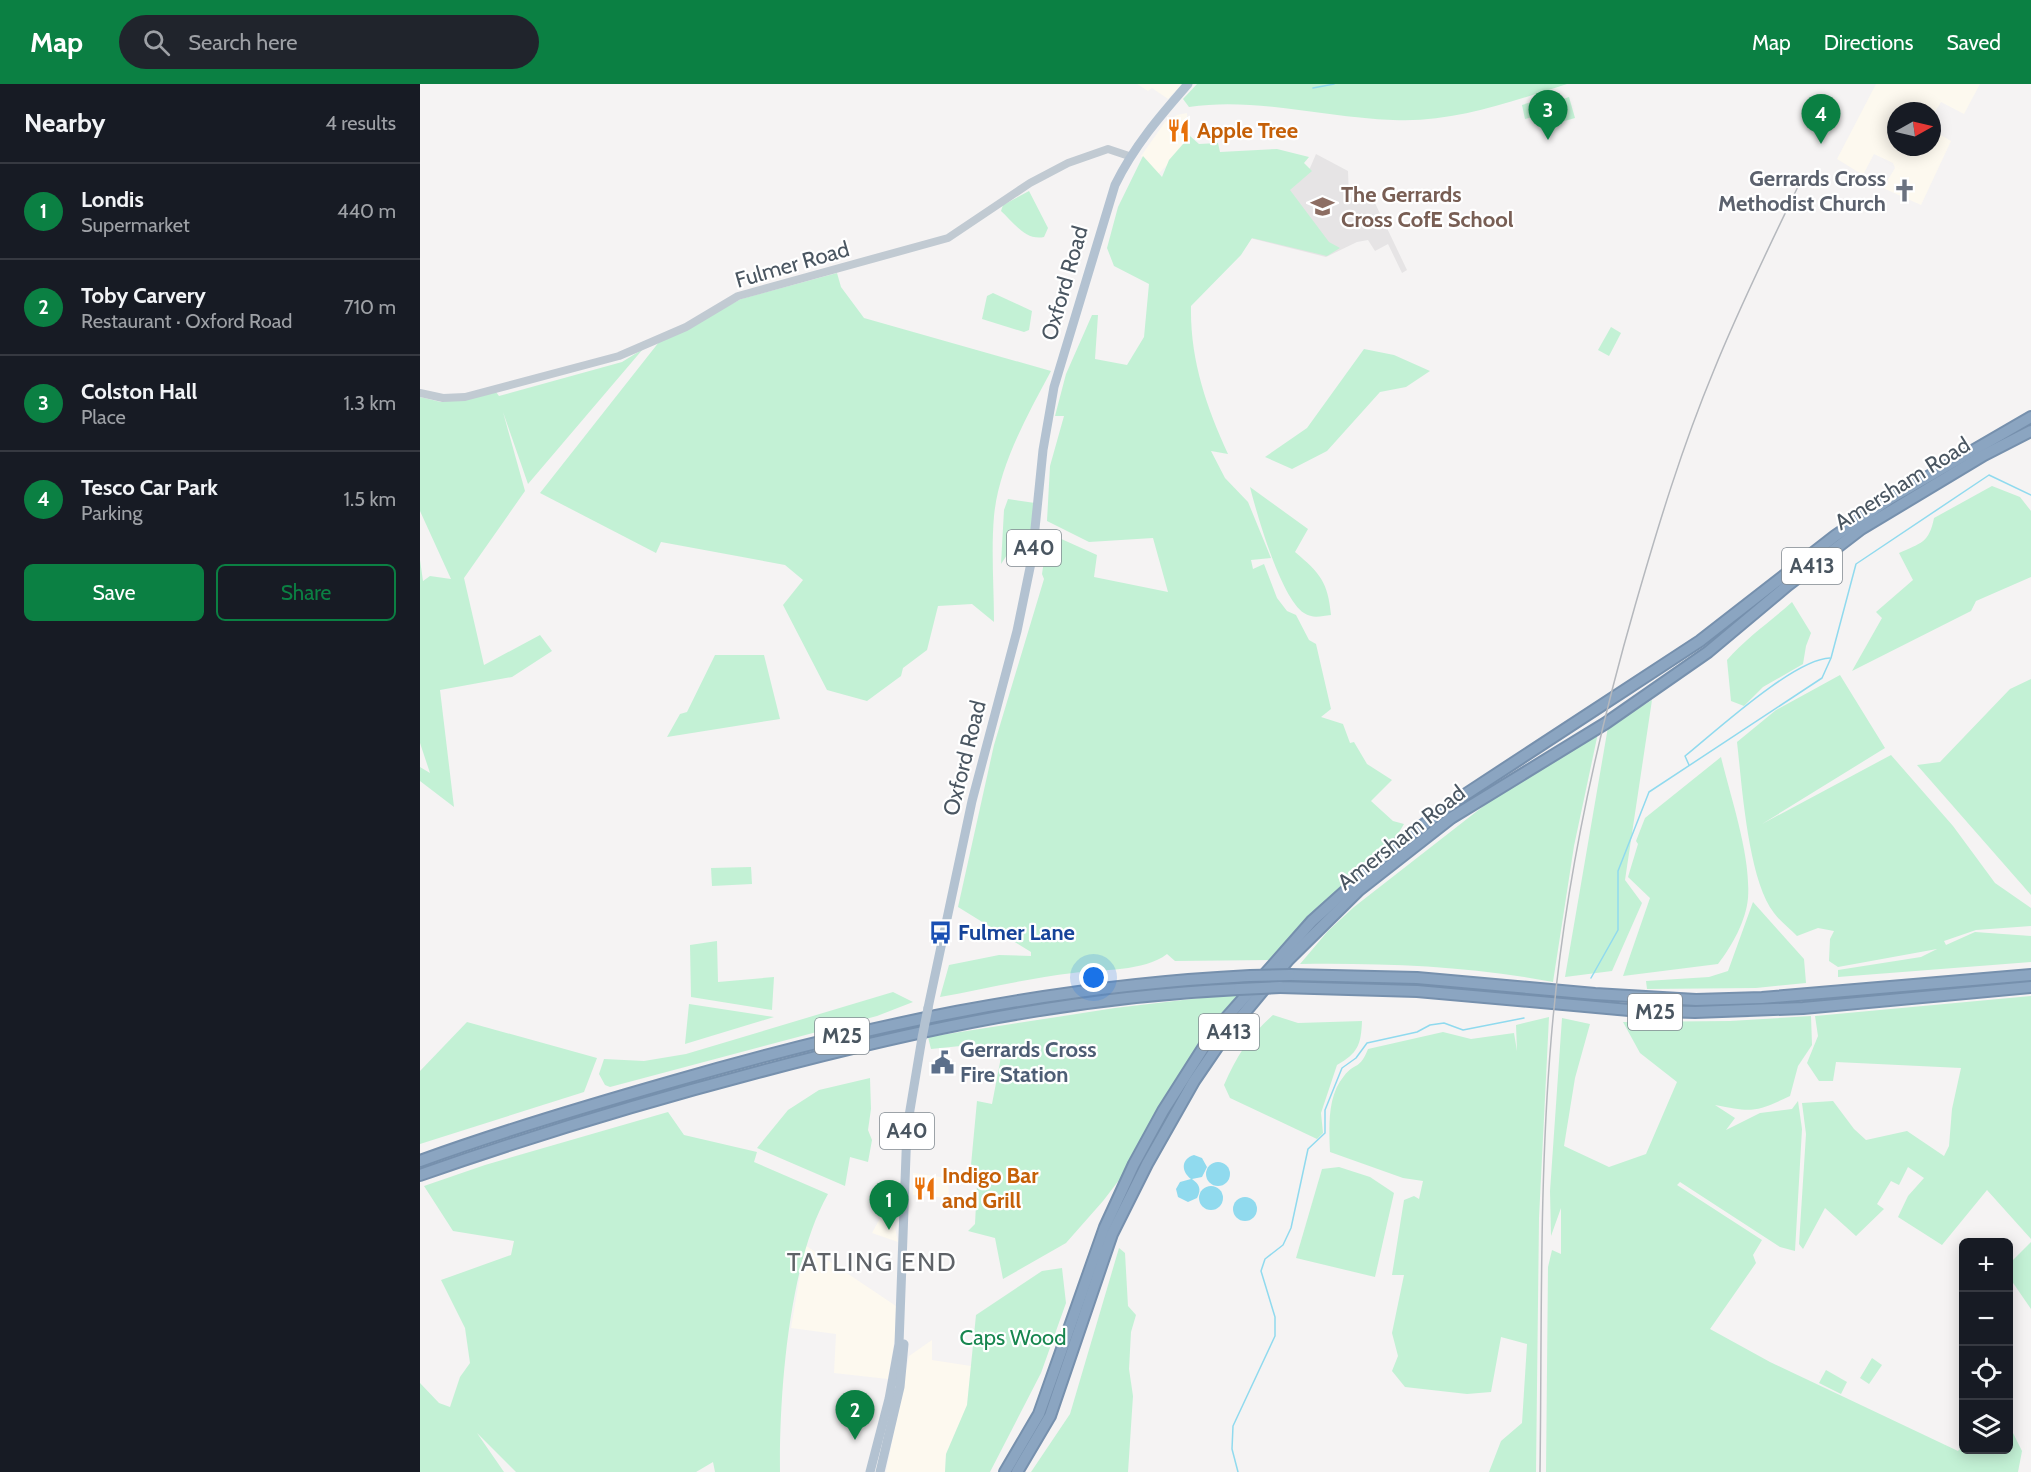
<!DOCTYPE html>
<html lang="en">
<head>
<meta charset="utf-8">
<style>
  :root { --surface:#171b24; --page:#20242c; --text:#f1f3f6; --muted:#9ea1a6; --line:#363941; --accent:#0b8043 }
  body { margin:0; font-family:Cabin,sans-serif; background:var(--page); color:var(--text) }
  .controls { position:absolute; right:18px; bottom:18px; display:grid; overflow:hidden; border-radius:9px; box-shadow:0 3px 15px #0003 }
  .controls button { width:54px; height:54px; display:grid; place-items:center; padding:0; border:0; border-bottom:2px solid var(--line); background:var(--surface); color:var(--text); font:30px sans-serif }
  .compass { position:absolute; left:1467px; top:18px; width:54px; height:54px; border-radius:50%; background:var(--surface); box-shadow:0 3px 15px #0003; rotate:82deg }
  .you { position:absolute; left:674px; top:894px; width:21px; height:21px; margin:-15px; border:4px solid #fff; border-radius:50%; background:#1a73e8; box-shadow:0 0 0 9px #1a73e833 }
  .badge { display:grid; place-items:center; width:39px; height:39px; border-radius:50%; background:var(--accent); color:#fff; font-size:20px; font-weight:700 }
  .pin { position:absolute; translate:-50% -50px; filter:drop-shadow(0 2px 3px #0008) }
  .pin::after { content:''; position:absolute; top:32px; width:21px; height:18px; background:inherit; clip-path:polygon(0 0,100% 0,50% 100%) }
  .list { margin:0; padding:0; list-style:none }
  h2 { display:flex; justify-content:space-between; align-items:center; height:78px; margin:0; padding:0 24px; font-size:26px }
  h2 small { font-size:20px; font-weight:400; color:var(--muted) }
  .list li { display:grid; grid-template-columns:39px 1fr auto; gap:18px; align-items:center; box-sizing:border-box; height:96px; padding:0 24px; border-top:2px solid var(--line) }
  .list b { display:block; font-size:22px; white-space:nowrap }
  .list p { margin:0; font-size:20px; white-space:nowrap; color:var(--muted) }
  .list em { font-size:20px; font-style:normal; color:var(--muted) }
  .actions { display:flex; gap:12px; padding:18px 24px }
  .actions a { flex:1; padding:14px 0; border:2px solid var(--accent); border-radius:9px; text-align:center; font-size:21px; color:var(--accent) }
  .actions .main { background:var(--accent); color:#fff }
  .icon { flex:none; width:33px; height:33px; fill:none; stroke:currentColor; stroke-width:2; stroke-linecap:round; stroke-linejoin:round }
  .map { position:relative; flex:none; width:1611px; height:1388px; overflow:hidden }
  header { display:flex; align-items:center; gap:36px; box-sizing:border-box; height:84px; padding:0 30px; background:var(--accent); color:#fff }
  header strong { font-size:28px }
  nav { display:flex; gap:33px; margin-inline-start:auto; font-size:21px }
  .search { width:420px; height:54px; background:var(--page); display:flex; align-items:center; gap:15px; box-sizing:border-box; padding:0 21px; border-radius:33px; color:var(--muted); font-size:22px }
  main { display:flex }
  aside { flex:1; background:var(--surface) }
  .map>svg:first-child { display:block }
</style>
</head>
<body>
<header>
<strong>Map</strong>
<div class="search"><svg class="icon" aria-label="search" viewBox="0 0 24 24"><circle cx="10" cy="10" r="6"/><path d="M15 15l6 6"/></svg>Search here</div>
<nav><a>Map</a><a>Directions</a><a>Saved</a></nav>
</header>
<main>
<aside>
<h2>Nearby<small>4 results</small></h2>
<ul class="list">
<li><span class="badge">1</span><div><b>Londis</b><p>Supermarket</p></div><em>440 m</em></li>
<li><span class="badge">2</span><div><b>Toby Carvery</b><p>Restaurant · Oxford Road</p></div><em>710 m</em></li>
<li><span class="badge">3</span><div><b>Colston Hall</b><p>Place</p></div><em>1.3 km</em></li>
<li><span class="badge">4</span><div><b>Tesco Car Park</b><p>Parking</p></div><em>1.5 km</em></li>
</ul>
<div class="actions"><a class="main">Save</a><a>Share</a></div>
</aside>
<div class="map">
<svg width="1611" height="1388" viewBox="0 0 1611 1388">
  <rect width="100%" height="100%" fill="#f5f3f3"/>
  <g fill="#fdf9ef">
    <path d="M 717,0 L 762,0 L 748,15 L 732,4 L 728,7 Z"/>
    <path d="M 1456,0 L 1560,0 L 1544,30 L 1521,18 L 1512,33 L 1512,27 L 1476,27 L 1476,63 L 1512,63 L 1512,46 L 1531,57 L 1501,121 L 1463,104 L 1475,84 L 1473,79 L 1454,70 L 1443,91 L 1417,75 Z"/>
    <path d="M 767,29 L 768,61 L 737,91 L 721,72 L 745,38 L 757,31 Z"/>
    <path d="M 493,1089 L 528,1094 L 529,1114 L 493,1111 Z"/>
    <path d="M 464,1127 L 474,1139 L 478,1158 L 452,1149 Z"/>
    <path d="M 385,1161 L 476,1222 L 475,1253 L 468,1295 L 414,1289 L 416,1250 L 371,1244 Z"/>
    <path d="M 512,1256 L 512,1276 L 551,1282 L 547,1322 L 526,1370 L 525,1388 L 466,1388 L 489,1272 Z"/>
  </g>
  <path fill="#e6e4e5" d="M 896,70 L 928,87 L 929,113 L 954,117 L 987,186 L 982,189 L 968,160 L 955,167 L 948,156 L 937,158 L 906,173 L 826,153 L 890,84 Z"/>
  <g fill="#c3f1d5">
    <path d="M 777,0 L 1147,0 C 1090,18 1034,39 973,36 C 905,34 837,13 769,23 L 763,15 Z"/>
    <path d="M 1149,13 L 1155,34 L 1134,40 L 1128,20 Z"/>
    <path d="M 1124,14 L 1129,29 L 1105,35 L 1102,21 Z"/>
    <path d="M 770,52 L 779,60 L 798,59 L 800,68 L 857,65 L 889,73 L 884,79 L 892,87 L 870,106 L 909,158 L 920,164 L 907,172 L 832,154 L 821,171 L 771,222 C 770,275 786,322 808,370 L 791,367 L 805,394 L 828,418 L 851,474 L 831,476 L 833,485 L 844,480 L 857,514 L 867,527 L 876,531 L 889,556 L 896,560 L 911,625 L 901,633 L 923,640 L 930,659 L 934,658 L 947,680 L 972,696 L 951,717 L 973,737 L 984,740 L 975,755 L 920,803 L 850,876 L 755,877 L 747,870 C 724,888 681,885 653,889 C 609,894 564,905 520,913 L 529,881 L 579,871 L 611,872 L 611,868 L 538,823 L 574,661 L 624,495 L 622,490 L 628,449 L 677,471 L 674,493 L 748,508 L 733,454 L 669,458 L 627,437 L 630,382 L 644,332 L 635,332 L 646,290 L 672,231 L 678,231 L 675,275 L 707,281 L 724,253 L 729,200 L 694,182 L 687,164 L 698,123 L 723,72 L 742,93 L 749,76 Z"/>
    <path d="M 609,107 L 628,144 L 624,153 C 606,157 594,139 581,127 L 583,121 Z"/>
    <path d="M 417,189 L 421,203 L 444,234 L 631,287 C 607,332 579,381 574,432 C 571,467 574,504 574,538 L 552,520 L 518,522 L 507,566 L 483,584 L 481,592 L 447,617 L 407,606 L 363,521 L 383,496 L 365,481 L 241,458 L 236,469 L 120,409 L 239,258 L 321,215 Z"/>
    <path d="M 573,209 L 612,227 L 609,246 L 604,248 L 562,235 L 567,212 Z"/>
    <path d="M 1191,243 L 1201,249 L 1189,272 L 1178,266 Z"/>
    <path d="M 223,265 L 108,400 L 83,328 L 105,407 L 44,494 L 64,581 L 120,551 L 132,567 L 92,593 L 20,606 L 34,723 L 0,697 L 0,683 L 10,689 L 0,659 L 0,476 L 3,497 L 10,492 L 31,495 L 0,427 L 0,313 L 21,318 L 76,308 L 79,312 L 202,278 Z"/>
    <path d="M 944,265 L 974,271 L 1010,287 L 986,303 L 960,308 L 907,367 L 872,385 L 845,373 L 887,344 Z"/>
    <path d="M 1572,402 L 1600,413 L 1611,427 L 1611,493 L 1556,517 L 1551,527 L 1432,587 L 1462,534 L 1456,528 L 1493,496 L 1479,469 C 1501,459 1509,459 1514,434 Z"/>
    <path d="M 830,403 L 888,445 L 875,468 C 900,489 908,498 911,531 C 901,532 893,535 884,529 C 861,514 837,431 830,403 Z"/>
    <path d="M 588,415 L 615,419 L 608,479 L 597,481 L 587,471 L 581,480 L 584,426 Z"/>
    <path d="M 1372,518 L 1391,549 L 1386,562 L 1383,580 L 1343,603 L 1324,622 L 1311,617 L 1307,576 C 1326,554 1350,538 1372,518 Z"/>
    <path d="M 295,571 L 344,571 L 360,635 L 247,653 L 260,630 L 267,628 Z"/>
    <path d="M 1420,591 L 1465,664 L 1342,740 L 1471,671 L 1533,742 L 1575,799 L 1611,824 L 1611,842 L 1556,846 L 1524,857 L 1526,861 L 1555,848 L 1611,852 L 1611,878 L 1418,893 L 1418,886 L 1501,873 L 1517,865 L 1418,883 L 1409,877 L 1410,855 L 1414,847 L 1398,844 L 1377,852 C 1369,844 1360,837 1354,829 C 1328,796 1322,701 1317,658 L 1356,626 Z"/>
    <path d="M 1611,595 L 1611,811 L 1497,681 L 1520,678 L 1590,605 Z"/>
    <path d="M 1232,616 L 1205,796 L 1222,819 L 1192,887 L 1145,893 L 1188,643 Z"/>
    <path d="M 1178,649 L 1154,762 L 1133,898 C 1049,882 965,879 880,880 L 908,847 L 934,823 L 1070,717 Z"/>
    <path d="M 1301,673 C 1311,715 1331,771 1328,814 C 1326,837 1312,862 1298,880 L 1203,892 L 1230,814 L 1208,793 L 1218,760 L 1216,757 L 1225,734 Z"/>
    <path d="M 331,783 L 332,800 L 292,802 L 291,784 Z"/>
    <path d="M 1333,818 L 1384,875 L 1386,899 L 1336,904 L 1227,905 L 1226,897 L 1289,893 L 1308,887 Z"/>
    <path d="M 297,857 L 298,898 L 354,893 L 352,926 L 271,913 L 270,861 Z"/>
    <path d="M 473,908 L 493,918 L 457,932 L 190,1003 L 185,1001 L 179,990 L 184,975 L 224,977 L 266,970 Z"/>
    <path d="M 797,912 L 820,912 L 706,1087 L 683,1117 L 646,1159 L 583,1195 L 575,1154 L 548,1147 L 555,1140 L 558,1082 L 551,1081 L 557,1017 L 572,1020 L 581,973 L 560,960 L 511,965 L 508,953 L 695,924 Z"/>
    <path d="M 1611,912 L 1611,1155 L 1567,1106 L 1522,1161 L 1478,1133 L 1488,1112 L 1504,1094 L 1488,1083 L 1479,1101 L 1471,1097 L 1457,1120 L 1464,1125 L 1436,1152 L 1405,1124 L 1383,1165 L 1379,1160 L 1386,1050 L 1382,1019 L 1413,1017 L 1434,1045 L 1446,1056 L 1487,1047 L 1524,1072 L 1529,1062 L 1532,1025 L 1541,984 L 1416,978 L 1413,997 L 1399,997 L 1387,979 L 1398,952 L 1395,932 Z"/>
    <path d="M 269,920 L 354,933 L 265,960 Z"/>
    <path d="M 853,931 L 878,939 L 942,937 C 941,961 938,969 917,981 L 901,1029 L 903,1049 L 897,1055 L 810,1014 L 804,1001 C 816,973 830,951 853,931 Z"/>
    <path d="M 1391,932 L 1392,961 L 1378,982 L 1370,1012 C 1334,1029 1332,1028 1295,1021 L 1315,1034 L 1306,1046 L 1340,1029 L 1372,1025 L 1378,1017 L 1382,1045 L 1375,1167 L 1360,1163 L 1260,1098 L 1257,1101 L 1342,1156 L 1333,1171 L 1336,1179 L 1290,1245 L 1350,1278 L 1538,1367 L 1543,1361 L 1544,1366 L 1588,1366 L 1589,1341 L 1602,1367 L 1598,1388 L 1126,1388 L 1128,1183 L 1132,1166 L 1141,1170 L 1141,1124 L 1131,1152 L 1130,1107 L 1142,934 L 1170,940 L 1155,994 L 1144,1062 L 1189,1083 L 1226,1070 L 1257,998 L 1220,969 L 1203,938 L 1310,937 Z"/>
    <path d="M 1129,933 L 1119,1134 L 1116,1388 L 1069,1388 L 1081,1357 L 1102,1339 L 1107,1260 L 1081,1253 L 1071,1308 L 1047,1310 L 985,1303 L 972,1287 L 978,1272 L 972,1249 L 984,1191 L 972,1191 L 984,1116 L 994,1112 L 999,1115 L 1003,1097 L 983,1094 L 910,1068 C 909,1044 907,1012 924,992 C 935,978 940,986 948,965 L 1023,948 L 1051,955 L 1094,949 L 1097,967 L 1096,941 Z"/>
    <path d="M 47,938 L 177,974 L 164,1008 L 0,1060 L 0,987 Z"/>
    <path d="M 450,994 L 451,1025 L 448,1046 L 452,1056 L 448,1078 L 430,1073 L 425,1102 L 337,1064 L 368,1026 L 399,1006 Z"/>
    <path d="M 248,1028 L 264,1051 L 337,1068 L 334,1078 L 408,1110 C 369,1178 359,1309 360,1388 L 295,1388 L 293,1378 L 276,1388 L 96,1388 L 57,1349 L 84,1388 L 0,1388 L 0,1299 L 19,1319 L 30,1323 L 40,1293 L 50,1279 L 45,1244 L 21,1196 L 91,1171 L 94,1157 L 33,1147 L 4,1102 L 65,1081 Z"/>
    <path d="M 919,1083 L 950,1093 L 974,1109 L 955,1193 L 876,1174 L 902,1085 Z"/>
    <path d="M 1611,1158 L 1611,1225 L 1589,1193 L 1589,1180 Z"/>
    <path d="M 699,1164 L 705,1169 L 708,1222 L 716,1231 L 711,1248 L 709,1285 L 713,1312 L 708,1388 L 611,1388 L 650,1330 Z"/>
    <path d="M 642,1184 L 646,1219 L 621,1289 L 570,1388 L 525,1388 L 526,1370 L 547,1321 L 556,1231 L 622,1187 Z"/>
    <path d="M 1452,1274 L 1462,1281 L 1449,1300 L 1440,1294 Z"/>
    <path d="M 1406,1286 L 1427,1298 L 1421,1310 L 1399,1299 Z"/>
  </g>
  <g fill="#90daee">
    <path d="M 774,1071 L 782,1074 L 787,1083 L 782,1093 L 772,1095 C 779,1100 782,1105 777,1114 L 768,1118 L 758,1113 L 756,1105 L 760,1098 L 771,1095 C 761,1087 761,1075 774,1071 Z"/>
    <circle cx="798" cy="1090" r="12"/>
    <circle cx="791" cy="1114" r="12"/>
    <circle cx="825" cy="1125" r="12"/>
  </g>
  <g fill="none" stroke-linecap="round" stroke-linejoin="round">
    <g stroke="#90daee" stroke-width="1.5">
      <path d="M 893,4 L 914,0"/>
      <path d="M 1269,681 L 1265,672 C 1296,647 1374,575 1410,574"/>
      <path d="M 1171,894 L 1198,846 L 1198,787 L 1229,708 L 1402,594 L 1411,574 L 1436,480 L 1569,391 L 1611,411"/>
      <path d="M 818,1388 L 812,1365 L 813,1342 L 855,1252 L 855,1233 L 841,1187 L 845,1175 L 863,1161 L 871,1144 L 888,1065 L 905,1049 L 905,1026 L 922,984 L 936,974 L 947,959 L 997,948 L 1010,941 L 1024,939 L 1043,946 L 1104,934"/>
    </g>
    <defs>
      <g id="highway">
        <path d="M 870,891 L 997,894 L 1175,910 L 1276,916 L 1342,914 L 1611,891"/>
        <path d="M 860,903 L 997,907 L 1209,926 L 1275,928 L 1383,924 L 1611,903"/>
        <path d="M 0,1077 C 82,1047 167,1022 251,998 C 444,942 629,902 830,892"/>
        <path d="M 0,1091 C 111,1052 224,1018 338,988 C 500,945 651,913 819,905"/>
        <path d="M 585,1388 L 619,1330 L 685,1143 L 714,1080 L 743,1027 L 792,950 L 892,837 L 979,759 L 1040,714 L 1280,557 L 1415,452 L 1468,416 L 1611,333"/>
        <path d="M 597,1388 L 630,1332 L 692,1150 L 727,1080 L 774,997 L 802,956 L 868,876 L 939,806 L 1031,734 L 1186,639 L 1288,568 L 1368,501 L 1441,445 L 1564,371 L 1611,347"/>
      </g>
    </defs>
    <use href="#highway" stroke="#7690ad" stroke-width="14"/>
    <path stroke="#c1cad2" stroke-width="8" d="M 0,309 L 23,314 L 45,313 L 199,272 L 266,243 L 318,212 L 528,154 L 610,99 L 648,79 L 688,65 L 709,72"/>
    <g stroke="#b3c2d1" stroke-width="9">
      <path d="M 508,924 L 552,717 L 597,547 L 612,474 L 623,366 L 634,303 L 695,101 C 714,62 740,32 768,0"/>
      <path d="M 450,1388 L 469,1315 L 479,1260 L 487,1044 L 502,954"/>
      <path d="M 460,1388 L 480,1303 L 484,1260"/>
    </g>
    <use href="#highway" stroke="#8ba5c1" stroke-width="10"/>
    <path stroke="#b5b8bd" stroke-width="1.5" d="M 1120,1388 C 1122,1245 1119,1100 1131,957 C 1143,809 1174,664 1215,522 C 1238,442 1262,363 1294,286 C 1321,219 1353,155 1384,90"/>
    <defs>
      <g id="highway-bridge">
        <path d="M 830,892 L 870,891"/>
        <path d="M 819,905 L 860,903"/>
      </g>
    </defs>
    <use href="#highway-bridge" stroke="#7690ad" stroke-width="14" stroke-linecap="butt"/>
    <path stroke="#b3c2d1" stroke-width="9" d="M 502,954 L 508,924"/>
    <use href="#highway-bridge" stroke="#8ba5c1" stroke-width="10"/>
  </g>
  <defs>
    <symbol id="restaurant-bare" viewBox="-9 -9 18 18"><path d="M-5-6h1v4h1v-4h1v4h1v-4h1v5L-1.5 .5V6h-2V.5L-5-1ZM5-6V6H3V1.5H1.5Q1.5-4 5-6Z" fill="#e8710a" stroke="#fff" stroke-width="2.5" paint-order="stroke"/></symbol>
    <symbol id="church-bare" viewBox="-9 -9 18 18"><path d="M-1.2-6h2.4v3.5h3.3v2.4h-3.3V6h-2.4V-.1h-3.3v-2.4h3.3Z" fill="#6b7280" stroke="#fff" stroke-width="2.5" paint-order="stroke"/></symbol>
    <symbol id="school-bare" viewBox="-9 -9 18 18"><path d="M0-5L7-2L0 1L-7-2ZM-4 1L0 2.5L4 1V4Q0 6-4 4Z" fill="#8d6e63" stroke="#fff" stroke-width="2.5" paint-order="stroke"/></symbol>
    <symbol id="bus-bare" viewBox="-9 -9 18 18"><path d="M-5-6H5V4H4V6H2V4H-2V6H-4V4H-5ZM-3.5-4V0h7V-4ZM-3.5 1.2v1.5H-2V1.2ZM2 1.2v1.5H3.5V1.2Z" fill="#1a4fb4" stroke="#fff" stroke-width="2.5" paint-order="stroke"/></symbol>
    <symbol id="civic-bare" viewBox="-9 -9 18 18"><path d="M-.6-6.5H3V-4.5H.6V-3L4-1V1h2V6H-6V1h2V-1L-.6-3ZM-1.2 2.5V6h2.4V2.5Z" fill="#5c6f8a" stroke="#fff" stroke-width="2.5" paint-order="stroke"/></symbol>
  </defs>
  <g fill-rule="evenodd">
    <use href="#restaurant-bare" x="742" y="30" width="33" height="33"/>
    <use href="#church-bare" x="1468" y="90" width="33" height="33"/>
    <use href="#school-bare" x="886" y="106" width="33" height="33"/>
    <use href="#bus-bare" x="504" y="832" width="33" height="33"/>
    <use href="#civic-bare" x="506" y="962" width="33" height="33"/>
    <use href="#restaurant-bare" x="488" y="1088" width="33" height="33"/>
  </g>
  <g text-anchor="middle" stroke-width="4.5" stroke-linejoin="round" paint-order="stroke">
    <g fill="#fff" stroke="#808990" stroke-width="1.5">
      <rect x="587" y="446" width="54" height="36" rx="4.5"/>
      <rect x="1362" y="464" width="60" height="36" rx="4.5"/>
      <rect x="1208" y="910" width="54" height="36" rx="4.5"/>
      <rect x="779" y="930" width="60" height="36" rx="4.5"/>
      <rect x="395" y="934" width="54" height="36" rx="4.5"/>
      <rect x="460" y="1029" width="54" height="36" rx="4.5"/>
    </g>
    <g font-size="21" font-weight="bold" fill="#4a5661">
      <text x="614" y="471">A40</text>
      <text x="1392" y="489">A413</text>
      <text x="1235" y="935">M25</text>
      <text x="809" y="955">A413</text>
      <text x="422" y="959">M25</text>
      <text x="487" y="1054">A40</text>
    </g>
    <g font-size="22" font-weight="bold" fill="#c56008" stroke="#fff" text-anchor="start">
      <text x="777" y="54">Apple Tree</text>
      <text x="522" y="1099">Indigo Bar<tspan x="522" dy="25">and Grill</tspan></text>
    </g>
    <g font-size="22" font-weight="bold" fill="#5b616d" stroke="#fff" text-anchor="end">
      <text x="1466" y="102">Gerrards Cross<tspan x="1466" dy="25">Methodist Church</tspan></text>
    </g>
    <g font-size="22" font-weight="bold" fill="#785e54" stroke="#fff" text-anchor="start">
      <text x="921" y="118">The Gerrards<tspan x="921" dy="25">Cross CofE School</tspan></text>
    </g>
    <g font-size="22" fill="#4a5661" stroke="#fff">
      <text transform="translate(372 180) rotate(-16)" y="8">Fulmer Road</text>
      <text transform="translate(644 199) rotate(-74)" y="8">Oxford Road</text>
      <text transform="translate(1482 399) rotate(-32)" y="8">Amersham Road</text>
      <text transform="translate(544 674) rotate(-76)" y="8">Oxford Road</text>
      <text transform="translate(981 753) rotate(-38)" y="8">Amersham Road</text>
    </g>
    <g font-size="22" font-weight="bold" fill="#164399" stroke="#fff" text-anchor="start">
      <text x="538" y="856">Fulmer Lane</text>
    </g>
    <g font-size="22" font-weight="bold" fill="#4e5e75" stroke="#fff" text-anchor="start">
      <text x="540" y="973">Gerrards Cross<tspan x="540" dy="25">Fire Station</tspan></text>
    </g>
    <g font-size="22" fill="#17864f" stroke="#fff">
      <text x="593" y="1261">Caps Wood</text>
    </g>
    <g font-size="26" letter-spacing="1.5" fill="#5f6368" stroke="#fff">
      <text x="452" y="1187">TATLING END</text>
    </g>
  </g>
</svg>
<div class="controls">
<button>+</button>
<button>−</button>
<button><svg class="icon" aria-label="locate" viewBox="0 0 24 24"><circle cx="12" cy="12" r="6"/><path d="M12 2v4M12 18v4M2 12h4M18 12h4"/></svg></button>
<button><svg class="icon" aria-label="layers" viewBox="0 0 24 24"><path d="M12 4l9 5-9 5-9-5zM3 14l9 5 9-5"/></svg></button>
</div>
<svg class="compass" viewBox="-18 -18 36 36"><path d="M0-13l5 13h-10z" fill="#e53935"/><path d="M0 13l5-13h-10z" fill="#9ea1a6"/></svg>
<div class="you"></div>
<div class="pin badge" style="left:469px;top:1146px">1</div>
<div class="pin badge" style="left:435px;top:1356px">2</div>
<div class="pin badge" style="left:1128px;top:56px">3</div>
<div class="pin badge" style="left:1401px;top:60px">4</div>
</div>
</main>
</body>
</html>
